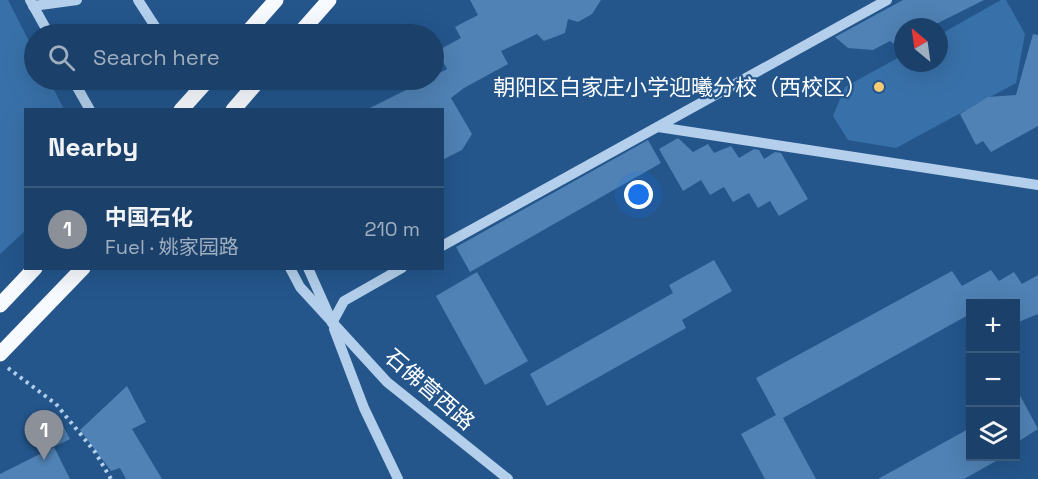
<!DOCTYPE html>
<html lang="en">
<head>
<meta charset="utf-8">
<style>
  :root { --surface:#1b4069; --page:#24476f; --text:#f1f3f6; --muted:#a0afc0; --line:#39597d; --accent:#8c9099 }
  body { margin:0; font-family:"Space Grotesk","Noto Sans SC",sans-serif; background:var(--page); color:var(--text) }
  .controls { position:absolute; right:18px; bottom:18px; display:grid; overflow:hidden; border-radius:0px; box-shadow:0 6px 24px #0002 }
  .controls button { width:54px; height:54px; display:grid; place-items:center; padding:0; border:0; border-bottom:2px solid var(--line); background:var(--surface); color:var(--text); font:30px sans-serif }
  .compass { position:absolute; left:894px; top:18px; width:54px; height:54px; border-radius:50%; background:var(--surface); box-shadow:0 6px 24px #0002; rotate:331deg }
  .you { position:absolute; left:639px; top:195px; width:21px; height:21px; margin:-15px; border:4px solid #fff; border-radius:50%; background:#1a73e8; box-shadow:0 0 0 9px #1a73e833 }
  .badge { display:grid; place-items:center; width:39px; height:39px; border-radius:50%; background:var(--accent); color:#fff; font-size:20px; font-weight:700 }
  .pin { position:absolute; translate:-50% -50px; filter:drop-shadow(0 2px 3px #0008) }
  .pin::after { content:''; position:absolute; top:32px; width:21px; height:18px; background:inherit; clip-path:polygon(0 0,100% 0,50% 100%) }
  .list { margin:0; padding:0; list-style:none }
  h2 { display:flex; justify-content:space-between; align-items:center; height:78px; margin:0; padding:0 24px; font-size:26px }
  h2 small { font-size:20px; font-weight:400; color:var(--muted) }
  .list li { display:grid; grid-template-columns:39px 1fr auto; gap:18px; align-items:center; box-sizing:border-box; height:84px; padding:0 24px; border-top:2px solid var(--line) }
  .list b { display:block; font-size:22px; white-space:nowrap }
  .list p { margin:0; font-size:20px; white-space:nowrap; color:var(--muted) }
  .list em { font-size:20px; font-style:normal; color:var(--muted) }
  .icon { flex:none; width:33px; height:33px; fill:none; stroke:currentColor; stroke-width:2; stroke-linecap:round; stroke-linejoin:round }
  .map { position:relative; flex:none; width:1038px; height:479px; overflow:hidden }
  .search { position:absolute; background:var(--surface); box-shadow:0 6px 24px #0002; left:24px; top:24px; width:420px; height:66px; display:flex; align-items:center; gap:15px; box-sizing:border-box; padding:0 21px; border-radius:33px; color:var(--muted); font-size:22px }
  .panel { position:absolute; background:var(--surface); box-shadow:0 6px 24px #0002; left:24px; top:108px; width:420px; height:162px; border-radius:0px }
  .map>svg:first-child { display:block }
</style>
</head>
<body>
<div class="map">
<svg width="1038" height="479" viewBox="0 0 1038 479">
  <rect width="100%" height="100%" fill="#24568c"/>
  <g fill="#3871a9">
    <path d="M 0,0 L 8,0 L 34,51 L 34,80 L 49,80 L 64,109 L 26,110 L 25,231 L 0,254 Z"/>
    <path d="M 1001,0 L 1006,0 L 1025,34 L 1016,83 L 896,148 L 848,140 L 833,116 L 845,87 L 903,55 L 903,63 L 939,63 L 939,35 Z"/>
  </g>
  <g fill="#5082b5">
    <path d="M 470,0 L 601,0 L 592,14 L 578,22 L 568,19 L 565,33 L 544,41 L 537,34 L 501,51 L 508,64 L 464,88 L 451,98 L 472,134 L 462,150 L 442,160 L 442,110 L 366,110 L 426,80 L 434,80 L 434,76 L 447,69 L 437,51 L 461,38 L 455,27 L 478,15 Z"/>
    <path d="M 903,0 L 984,0 L 930,27 L 903,27 L 903,50 L 890,41 L 873,50 L 848,48 L 835,37 Z"/>
    <path d="M 1033,34 L 1038,35 L 1038,126 L 991,152 L 983,141 L 976,145 L 960,114 L 988,97 L 1016,95 Z"/>
    <path d="M 678,138 L 693,152 L 708,144 L 714,153 L 731,146 L 739,158 L 754,149 L 759,150 L 764,159 L 775,152 L 781,153 L 808,199 L 779,216 L 770,201 L 758,208 L 749,193 L 733,202 L 724,187 L 710,195 L 701,180 L 683,191 L 659,149 Z"/>
    <path d="M 648,140 L 661,163 L 470,272 L 456,247 Z"/>
    <path d="M 714,260 L 732,291 L 682,320 L 686,328 L 547,406 L 530,374 L 673,293 L 669,285 Z"/>
    <path d="M 991,270 L 999,281 L 1014,272 L 1022,284 L 1038,275 L 1038,314 L 1016,323 L 1016,303 L 970,303 L 970,314 L 783,418 L 816,479 L 765,479 L 741,434 L 776,415 L 756,378 L 952,271 L 962,286 Z"/>
    <path d="M 477,272 L 528,361 L 485,385 L 436,296 Z"/>
    <path d="M 127,386 L 146,422 L 132,429 L 162,479 L 126,479 L 120,468 L 111,471 L 80,430 Z"/>
    <path d="M 1016,388 L 1038,429 L 1016,443 Z"/>
    <path d="M 58,416 L 70,439 L 54,447 L 41,425 Z"/>
    <path d="M 970,428 L 970,456 L 1005,456 L 964,479 L 878,479 Z"/>
    <path d="M 54,447 L 70,479 L 0,479 L 0,474 Z"/>
  </g>
  <g fill="none" stroke-linecap="round" stroke-linejoin="round">
    <path stroke="#b3cfeb" stroke-width="4" stroke-dasharray="3 4.5" stroke-linecap="butt" d="M 8,368 L 56,404 L 95,452 L 111,479"/>
    <g stroke="#b3cfeb" stroke-width="10">
      <path d="M 30,0 L 49,34"/>
      <path d="M 138,0 L 160,34"/>
      <path d="M 33,6 L 77,0"/>
      <path d="M 73,80 L 90,110"/>
      <path d="M 188,80 L 196,93"/>
      <path d="M 658,127 L 1038,185"/>
      <path d="M 442,246 L 887,0"/>
      <path d="M 290,268 L 300,287 L 387,382 L 508,479"/>
      <path d="M 308,268 L 329,315"/>
      <path d="M 332,323 L 344,301 L 402,268"/>
      <path d="M 334,329 L 364,408 L 398,479"/>
    </g>
    <g stroke="#f7fafe" stroke-width="15">
      <path d="M 246,34 L 276,0"/>
      <path d="M 299,34 L 329,0"/>
      <path d="M 181,110 L 208,80"/>
      <path d="M 233,110 L 259,80"/>
      <path d="M 0,305 L 35,268"/>
      <path d="M 0,354 L 83,268"/>
    </g>
  </g>
  <circle fill="#f5cb76" stroke="#24568c" stroke-width="2" cx="879" cy="87" r="6"/>
  <g text-anchor="middle" stroke-width="4.5" stroke-linejoin="round" paint-order="stroke">
    <g font-size="22" fill="#fff" stroke="#24568c" text-anchor="end">
      <text x="867" y="95">朝阳区白家庄小学迎曦分校（西校区）</text>
    </g>
    <g font-size="22" fill="#fff" stroke="#24568c">
      <text transform="translate(430 389) rotate(41)" y="8">石佛营西路</text>
    </g>
  </g>
</svg>
<div class="controls">
<button>+</button>
<button>−</button>
<button><svg class="icon" aria-label="layers" viewBox="0 0 24 24"><path d="M12 4l9 5-9 5-9-5zM3 14l9 5 9-5"/></svg></button>
</div>
<svg class="compass" viewBox="-18 -18 36 36"><path d="M0-13l5 13h-10z" fill="#e53935"/><path d="M0 13l5-13h-10z" fill="#a0afc0"/></svg>
<div class="you"></div>
<div class="pin badge" style="left:44px;top:460px">1</div>
<div class="search"><svg class="icon" aria-label="search" viewBox="0 0 24 24"><circle cx="10" cy="10" r="6"/><path d="M15 15l6 6"/></svg>Search here</div>
<section class="panel">
<h2>Nearby<small></small></h2>
<ul class="list">
<li><span class="badge">1</span><div><b>中国石化</b><p>Fuel · 姚家园路</p></div><em>210 m</em></li>
</ul>
</section>
</div>
</body>
</html>
